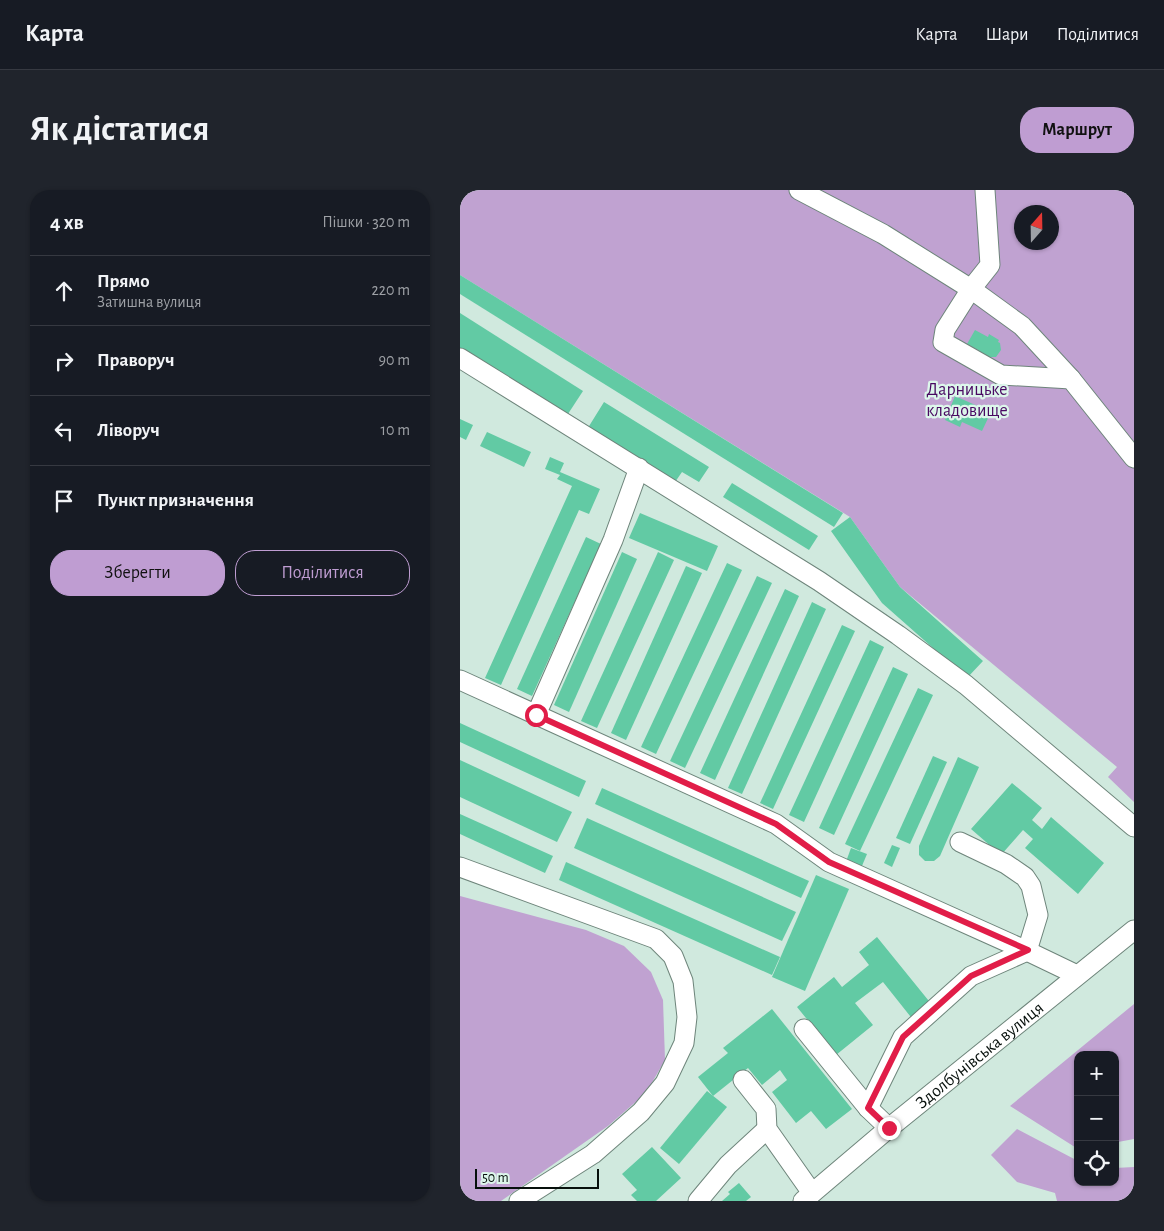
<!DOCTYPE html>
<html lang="uk">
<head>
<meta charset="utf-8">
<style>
  :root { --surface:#171b24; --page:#20242c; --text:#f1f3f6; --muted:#9ea1a6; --line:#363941; --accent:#bf9dd2 }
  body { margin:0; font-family:"Alegreya Sans",sans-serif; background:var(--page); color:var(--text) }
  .controls { position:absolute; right:15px; bottom:15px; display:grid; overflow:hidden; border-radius:10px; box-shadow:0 1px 4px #0004 }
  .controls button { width:45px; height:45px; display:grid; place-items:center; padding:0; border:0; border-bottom:1px solid var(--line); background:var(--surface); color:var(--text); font:25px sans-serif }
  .compass { position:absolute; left:554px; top:15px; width:45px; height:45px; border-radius:50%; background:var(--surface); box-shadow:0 1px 4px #0004; rotate:20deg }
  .scale { position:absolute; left:15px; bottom:12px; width:124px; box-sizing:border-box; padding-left:5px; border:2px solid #07100c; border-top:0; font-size:14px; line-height:18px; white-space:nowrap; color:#07100c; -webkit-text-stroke:4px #ddf7eb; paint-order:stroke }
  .stop { position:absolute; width:15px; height:15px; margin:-11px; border:4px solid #e11d48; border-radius:50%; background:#fff }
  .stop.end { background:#e11d48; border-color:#fff; box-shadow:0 1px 5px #0008 }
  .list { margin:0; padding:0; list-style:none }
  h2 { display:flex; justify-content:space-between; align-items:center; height:65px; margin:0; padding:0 20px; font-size:21px }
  h2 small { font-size:16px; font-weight:400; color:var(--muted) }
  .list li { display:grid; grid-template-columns:32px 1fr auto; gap:15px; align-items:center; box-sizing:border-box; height:70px; padding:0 20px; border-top:1px solid var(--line) }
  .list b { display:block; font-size:19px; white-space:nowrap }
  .list p { margin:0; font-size:16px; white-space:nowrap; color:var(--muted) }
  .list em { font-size:16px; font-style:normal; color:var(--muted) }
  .actions { display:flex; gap:10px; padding:15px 20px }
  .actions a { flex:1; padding:11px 0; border:1px solid var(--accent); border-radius:20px; text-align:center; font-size:18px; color:var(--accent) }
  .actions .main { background:var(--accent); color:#111 }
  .icon { flex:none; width:28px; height:28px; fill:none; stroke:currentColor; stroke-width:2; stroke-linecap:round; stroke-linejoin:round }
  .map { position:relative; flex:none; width:674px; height:1011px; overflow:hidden; border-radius:20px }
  header { display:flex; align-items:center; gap:30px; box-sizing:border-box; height:70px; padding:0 25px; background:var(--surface); border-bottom:1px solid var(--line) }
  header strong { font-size:24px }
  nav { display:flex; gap:28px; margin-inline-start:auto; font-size:18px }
  .intro { display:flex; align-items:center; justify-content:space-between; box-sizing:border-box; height:120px; padding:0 30px }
  h1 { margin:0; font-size:35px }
  .button { padding:12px 22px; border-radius:20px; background:var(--accent); color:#111; font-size:18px; font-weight:700 }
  main { display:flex; gap:30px; padding:0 30px }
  aside { flex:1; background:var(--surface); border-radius:20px; box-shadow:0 1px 4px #0004 }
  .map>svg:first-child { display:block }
</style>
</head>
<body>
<header>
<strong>Карта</strong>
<nav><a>Карта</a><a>Шари</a><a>Поділитися</a></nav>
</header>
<div class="intro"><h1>Як дістатися</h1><a class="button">Маршрут</a></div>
<main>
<aside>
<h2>4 хв<small>Пішки · 320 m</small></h2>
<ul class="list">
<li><svg class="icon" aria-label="ahead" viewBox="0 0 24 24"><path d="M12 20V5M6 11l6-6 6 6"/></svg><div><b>Прямо</b><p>Затишна вулиця</p></div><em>220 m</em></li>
<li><svg class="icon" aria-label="right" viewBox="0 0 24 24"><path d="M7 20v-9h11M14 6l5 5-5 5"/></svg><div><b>Праворуч</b></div><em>90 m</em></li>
<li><svg class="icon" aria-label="left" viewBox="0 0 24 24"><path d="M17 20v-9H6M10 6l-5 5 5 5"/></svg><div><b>Ліворуч</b></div><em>10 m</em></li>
<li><svg class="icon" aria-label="arrive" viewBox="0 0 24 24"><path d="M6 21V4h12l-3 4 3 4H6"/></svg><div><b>Пункт призначення</b></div></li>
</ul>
<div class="actions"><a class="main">Зберегти</a><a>Поділитися</a></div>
</aside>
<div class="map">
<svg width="674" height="1011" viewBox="0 0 674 1011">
  <rect width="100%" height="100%" fill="#d0e9de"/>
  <g fill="#c0a2d1" fill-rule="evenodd">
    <path d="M 0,0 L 674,0 L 674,612 L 648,587 L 657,577 L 440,397 L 390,327 L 0,85 ZM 562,22 L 592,22 L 592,52 L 562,52 Z"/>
    <path d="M 0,706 L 126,740 L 164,756 L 191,782 L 203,810 L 205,870 L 186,903 L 148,936 L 41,1011 L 0,1011 Z"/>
    <path d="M 674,814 L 674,949 L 658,952 L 655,956 L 655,865 L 618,865 L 618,959 L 550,916 Z"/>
    <path d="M 557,939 L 618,971 L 618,992 L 655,992 L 655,978 L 674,977 L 674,1011 L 597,1011 L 595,1003 L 557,992 L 531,965 Z"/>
  </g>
  <g fill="#62caa4">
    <path d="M 0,85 L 383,323 L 374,337 L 0,104 Z"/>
    <path d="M 0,123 L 123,201 L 106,227 L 0,160 Z"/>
    <path d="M 515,140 L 528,147 L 529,144 L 539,150 L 538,152 L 540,153 L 541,160 L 536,167 L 530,167 L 528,170 L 518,164 L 520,161 L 507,154 Z"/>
    <path d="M 495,206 L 531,222 L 522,241 L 502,232 L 500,237 L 485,230 Z"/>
    <path d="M 144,212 L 249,277 L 239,292 L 222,282 L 213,295 L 126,241 Z"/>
    <path d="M 0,229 L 13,235 L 6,250 L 0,247 Z"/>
    <path d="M 27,242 L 71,262 L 64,277 L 20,256 Z"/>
    <path d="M 90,267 L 104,273 L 100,282 L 140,299 L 129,324 L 119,320 L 41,495 L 25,488 L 112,296 L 97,289 L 100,285 L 85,279 Z"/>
    <path d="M 272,293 L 358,346 L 349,360 L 263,307 Z"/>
    <path d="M 180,323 L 258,356 L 247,381 L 169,348 Z"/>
    <path d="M 390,327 L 440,397 L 523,471 L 507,488 L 422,413 L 371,341 Z"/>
    <path d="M 126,347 L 141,354 L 72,506 L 57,499 Z"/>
    <path d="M 162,362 L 177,369 L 109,522 L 94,515 Z"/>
    <path d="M 198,362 L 214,370 L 137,538 L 121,531 Z"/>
    <path d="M 267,373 L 282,380 L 196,564 L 181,557 Z"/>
    <path d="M 226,376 L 242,383 L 166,550 L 151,543 Z"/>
    <path d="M 297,386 L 312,393 L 225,578 L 210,571 Z"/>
    <path d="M 325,399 L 339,406 L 255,590 L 240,583 Z"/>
    <path d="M 352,412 L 366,419 L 282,604 L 268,598 Z"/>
    <path d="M 382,435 L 395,441 L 313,619 L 300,613 Z"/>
    <path d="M 410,450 L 424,457 L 344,632 L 329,625 Z"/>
    <path d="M 433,477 L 448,484 L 374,645 L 359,638 Z"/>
    <path d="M 458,498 L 473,505 L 400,661 L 385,654 Z"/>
    <path d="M 0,533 L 126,591 L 119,607 L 0,552 Z"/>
    <path d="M 473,566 L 487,572 L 450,654 L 436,648 Z"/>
    <path d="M 498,567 L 519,577 L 480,666 L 474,671 L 465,671 L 459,665 L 459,656 Z"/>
    <path d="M 0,570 L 112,622 L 97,652 L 0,607 Z"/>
    <path d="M 552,593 L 582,618 L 572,630 L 582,639 L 591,627 L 644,673 L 618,704 L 565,658 L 573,649 L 563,640 L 541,665 L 511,639 Z"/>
    <path d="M 142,598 L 349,691 L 341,708 L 135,614 Z"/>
    <path d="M 0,624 L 93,666 L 85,683 L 0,644 Z"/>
    <path d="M 127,628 L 336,722 L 322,751 L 114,658 Z"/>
    <path d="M 432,655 L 440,658 L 432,677 L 424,673 Z"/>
    <path d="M 391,658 L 407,664 L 399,683 L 384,677 Z"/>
    <path d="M 106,672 L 320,767 L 312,785 L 99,690 Z"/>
    <path d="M 356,685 L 389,699 L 345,801 L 312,787 Z"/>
    <path d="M 417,747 L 477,821 L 458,836 L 423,792 L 395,813 L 413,835 L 376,865 L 337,817 L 374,787 L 382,797 L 409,775 L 399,762 Z"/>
    <path d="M 312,819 L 392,919 L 366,939 L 351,921 L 336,933 L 312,902 L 327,890 L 320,880 L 302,895 L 288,878 L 253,906 L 238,887 L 268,863 L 263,858 Z"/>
    <path d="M 247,901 L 267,917 L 219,974 L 200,958 Z"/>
    <path d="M 192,957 L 221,988 L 196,1011 L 177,1011 L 171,1005 L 177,1000 L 162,984 Z"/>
    <path d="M 279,993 L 291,1007 L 286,1011 L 262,1011 L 270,1004 L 268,1002 Z"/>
  </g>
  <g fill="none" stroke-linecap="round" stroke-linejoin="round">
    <defs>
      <g id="minor">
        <path d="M 339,0 L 423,44 L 511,99 L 562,136 L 611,189"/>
        <path d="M 525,0 L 530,75 L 511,99 L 485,140 L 483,152 L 541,185 L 611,189 L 674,268"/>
        <path d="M 0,168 L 359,391 L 438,445 L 506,495 L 674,637"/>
        <path d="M 0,490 L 316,634 L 369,672 L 567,761 L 617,785"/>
        <path d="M 76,525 L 153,350 L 179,278"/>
        <path d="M 0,677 L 196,749 L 213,766 L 223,791 L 227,827 L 224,853 L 205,893 L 181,922 L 133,964 L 59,1011"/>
        <path d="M 344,839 L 408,918 L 429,938"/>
        <path d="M 283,890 L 306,919 L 307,939 L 352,1003"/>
        <path d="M 408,918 L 443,847 L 511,786 L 567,761 L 578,725 L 571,696 L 565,687 L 546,674 L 500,652"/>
        <path d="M 238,1011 L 268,975 L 307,939"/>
        <path id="s1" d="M 343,1011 L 429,938 L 674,740"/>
      </g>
    </defs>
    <use href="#minor" stroke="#6e857b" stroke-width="21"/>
    <use href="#minor" stroke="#fff" stroke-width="19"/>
  </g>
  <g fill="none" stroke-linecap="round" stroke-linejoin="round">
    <path stroke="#e11d48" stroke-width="6" d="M 76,525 L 316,634 L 369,672 L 568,760 L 511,786 L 443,847 L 408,918 L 429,938"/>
  </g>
  <g text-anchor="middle" stroke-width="4.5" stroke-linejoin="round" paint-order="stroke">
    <g font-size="18" fill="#490962" stroke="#ddf7eb">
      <text x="507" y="205">Дарницьке<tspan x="507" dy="21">кладовище</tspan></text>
    </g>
    <g font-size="18" fill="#07100c" stroke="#ddf7eb">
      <text dy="6" stroke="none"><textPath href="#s1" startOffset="229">Здолбунівська вулиця</textPath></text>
    </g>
  </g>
</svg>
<div class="controls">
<button>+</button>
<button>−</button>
<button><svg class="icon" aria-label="locate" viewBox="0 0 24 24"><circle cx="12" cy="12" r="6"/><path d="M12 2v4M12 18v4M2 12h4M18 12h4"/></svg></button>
</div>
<svg class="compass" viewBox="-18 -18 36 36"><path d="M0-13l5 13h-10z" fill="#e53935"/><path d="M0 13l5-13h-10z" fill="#9ea1a6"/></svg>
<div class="scale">50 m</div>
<div class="stop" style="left:76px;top:525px"></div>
<div class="stop end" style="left:429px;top:938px"></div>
</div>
</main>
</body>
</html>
